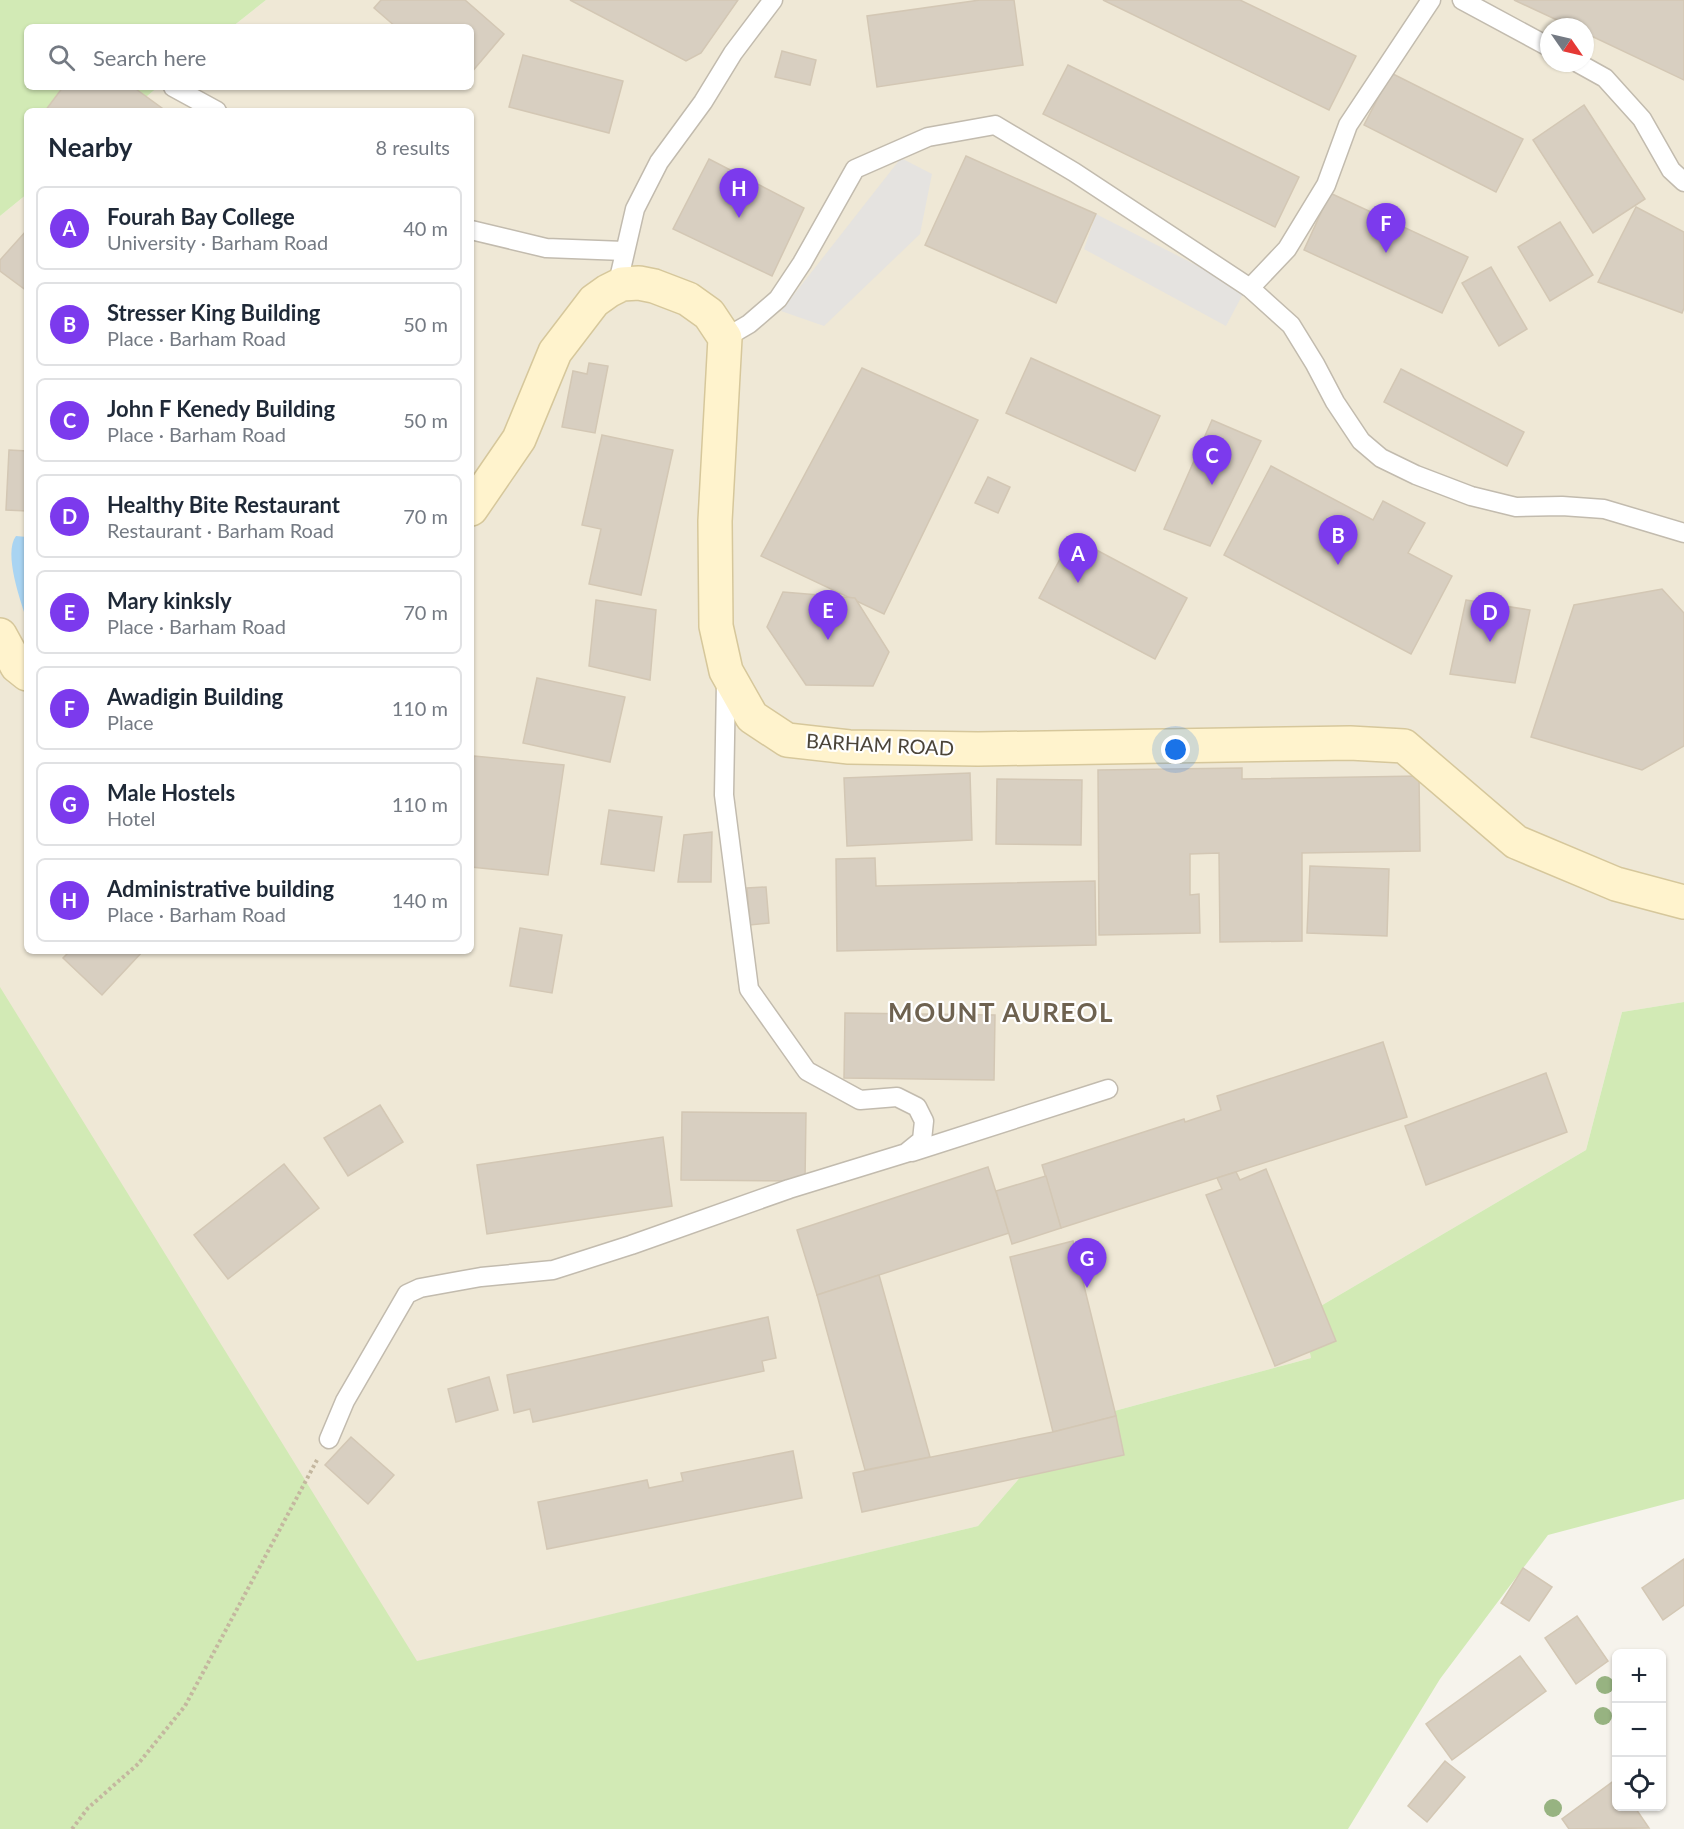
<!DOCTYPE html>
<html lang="en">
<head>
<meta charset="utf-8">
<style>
  :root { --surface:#fff; --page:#f6f6f7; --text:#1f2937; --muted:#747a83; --line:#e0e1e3; --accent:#7c3aed }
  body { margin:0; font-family:Lato,sans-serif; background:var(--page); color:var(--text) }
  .controls { position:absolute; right:18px; bottom:18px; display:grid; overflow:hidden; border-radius:9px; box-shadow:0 2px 4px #0004 }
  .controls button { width:54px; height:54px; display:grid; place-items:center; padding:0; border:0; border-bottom:2px solid var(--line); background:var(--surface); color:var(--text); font:30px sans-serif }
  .compass { position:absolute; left:1540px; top:18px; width:54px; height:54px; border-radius:50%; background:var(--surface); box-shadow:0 2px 4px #0004; rotate:124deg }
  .you { position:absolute; left:1176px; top:750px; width:21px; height:21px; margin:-15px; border:4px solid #fff; border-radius:50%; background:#1a73e8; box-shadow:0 0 0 9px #1a73e833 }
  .badge { display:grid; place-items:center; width:39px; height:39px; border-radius:50%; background:var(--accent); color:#fff; font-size:20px; font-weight:700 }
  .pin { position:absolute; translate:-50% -50px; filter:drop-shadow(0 2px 3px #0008) }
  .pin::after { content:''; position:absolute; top:32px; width:21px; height:18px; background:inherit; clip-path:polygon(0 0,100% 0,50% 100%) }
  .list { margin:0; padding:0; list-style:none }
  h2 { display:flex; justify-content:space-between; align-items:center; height:78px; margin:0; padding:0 24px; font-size:26px }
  h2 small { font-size:20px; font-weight:400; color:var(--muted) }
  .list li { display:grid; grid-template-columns:39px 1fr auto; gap:18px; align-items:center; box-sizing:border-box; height:84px; margin:0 12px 12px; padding:0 12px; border:2px solid var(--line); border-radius:9px }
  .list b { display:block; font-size:22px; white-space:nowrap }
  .list p { margin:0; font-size:20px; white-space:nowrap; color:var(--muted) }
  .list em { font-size:20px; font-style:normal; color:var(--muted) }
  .icon { flex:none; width:33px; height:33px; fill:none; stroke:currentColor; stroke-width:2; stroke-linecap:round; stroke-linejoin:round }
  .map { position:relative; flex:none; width:1684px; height:1829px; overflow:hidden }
  .search { position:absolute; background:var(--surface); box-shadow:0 2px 4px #0004; left:24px; top:24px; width:450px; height:66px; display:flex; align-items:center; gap:15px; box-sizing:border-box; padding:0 21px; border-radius:9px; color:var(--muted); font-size:22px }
  .panel { position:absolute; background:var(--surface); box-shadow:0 2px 4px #0004; left:24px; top:108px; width:450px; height:846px; border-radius:9px }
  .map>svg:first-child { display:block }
</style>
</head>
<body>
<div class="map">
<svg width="1684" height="1829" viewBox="0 0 1684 1829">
  <rect width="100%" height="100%" fill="#f6f3ec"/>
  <path fill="#efe8d6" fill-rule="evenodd" d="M 266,0 L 1684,0 L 1684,1002 L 1622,1012 L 1586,1150 L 1302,1317 L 1311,1358 L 1066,1424 L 978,1526 L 415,1662 L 0,1022 L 0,216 L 27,194 L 27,951 L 471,951 L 471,111 L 129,111 L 158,87 L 471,87 L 471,27 L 232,27 ZM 1549,27 L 1585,27 L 1585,63 L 1549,63 Z"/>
  <g fill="#d2eab5">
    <path d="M 0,0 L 266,0 L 232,27 L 27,27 L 27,87 L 158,87 L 129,111 L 27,111 L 27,194 L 0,216 Z"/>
    <path d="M 0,987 L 417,1661 L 978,1526 L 1066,1424 L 1311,1358 L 1302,1317 L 1586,1150 L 1622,1012 L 1684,1002 L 1684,1499 L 1548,1535 L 1440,1679 L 1348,1829 L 0,1829 Z"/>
  </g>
  <g fill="#e5e3e0">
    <path d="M 901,158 L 932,174 L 920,234 L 824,326 L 781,311 Z"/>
    <path d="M 1096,214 L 1245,290 L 1226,326 L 1084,249 Z"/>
  </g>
  <path fill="#a9d4f2" d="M 16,536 L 27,537 L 27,621 C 21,602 3,553 16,536 Z"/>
  <g fill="#d8cfc1" stroke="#d3c7b4" stroke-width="1.5">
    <path d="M 381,0 L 465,0 L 504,34 L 471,73 L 471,27 L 396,27 L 374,8 Z"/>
    <path d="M 570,0 L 738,0 L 701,53 L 686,61 Z"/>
    <path d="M 980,0 L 1014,0 L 1023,65 L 877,87 L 867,16 Z"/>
    <path d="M 1103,0 L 1240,0 L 1356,56 L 1329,110 Z"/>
    <path d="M 1514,0 L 1684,0 L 1684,80 L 1585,33 L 1585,27 L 1572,27 Z"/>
    <path d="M 782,51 L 816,60 L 810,85 L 775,77 Z"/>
    <path d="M 523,55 L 623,81 L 609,133 L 509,107 Z"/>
    <path d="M 1068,65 L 1299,177 L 1275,227 L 1043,114 Z"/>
    <path d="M 1391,73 L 1523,139 L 1496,192 L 1364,125 Z"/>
    <path d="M 63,87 L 133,87 L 166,111 L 45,111 Z"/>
    <path d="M 1584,105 L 1645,199 L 1593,233 L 1533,140 Z"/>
    <path d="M 966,156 L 1096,214 L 1056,303 L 925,245 Z"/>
    <path d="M 709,159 L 804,208 L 772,276 L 673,229 Z"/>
    <path d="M 1330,193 L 1468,257 L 1442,313 L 1304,250 Z"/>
    <path d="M 1636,207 L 1684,232 L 1684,308 L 1682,313 L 1598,282 Z"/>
    <path d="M 1560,222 L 1593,275 L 1550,301 L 1518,247 Z"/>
    <path d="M 27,230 L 27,291 L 0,271 L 0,260 Z"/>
    <path d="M 1491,267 L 1527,329 L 1499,346 L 1462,283 Z"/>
    <path d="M 1031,358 L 1160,416 L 1135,471 L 1006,413 Z"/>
    <path d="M 589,363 L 608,366 L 595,433 L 562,427 L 573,371 L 587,374 Z"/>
    <path d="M 862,368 L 978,420 L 884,614 L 761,556 Z"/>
    <path d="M 1401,369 L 1524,432 L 1507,466 L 1384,402 Z"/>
    <path d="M 1212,420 L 1261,441 L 1210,546 L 1164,529 Z"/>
    <path d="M 602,435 L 673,450 L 641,595 L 589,584 L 601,529 L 582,525 Z"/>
    <path d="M 9,450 L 27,451 L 27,511 L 6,510 Z"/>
    <path d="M 1271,466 L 1373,520 L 1383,501 L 1425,523 L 1408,553 L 1452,576 L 1411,654 L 1224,555 Z"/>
    <path d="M 988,477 L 1010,487 L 998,513 L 975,503 Z"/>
    <path d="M 1072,537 L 1187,598 L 1155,659 L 1039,598 Z"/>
    <path d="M 1662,589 L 1684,613 L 1684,746 L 1642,770 L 1531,737 L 1574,605 Z"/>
    <path d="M 783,592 L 855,598 L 889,652 L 873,686 L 806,685 L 767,627 Z"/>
    <path d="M 596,600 L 656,610 L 650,680 L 589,666 Z"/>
    <path d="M 1466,600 L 1530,610 L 1515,683 L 1450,674 Z"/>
    <path d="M 537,678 L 625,697 L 610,762 L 523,743 Z"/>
    <path d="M 474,756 L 564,765 L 548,875 L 471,867 L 471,773 Z"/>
    <path d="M 1242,768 L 1242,779 L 1419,776 L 1420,851 L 1302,853 L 1302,941 L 1220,942 L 1219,853 L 1190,854 L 1190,895 L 1199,894 L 1200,933 L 1099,935 L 1098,770 Z"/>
    <path d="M 970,773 L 972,840 L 847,846 L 844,778 Z"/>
    <path d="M 997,779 L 1082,780 L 1081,845 L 996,844 Z"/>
    <path d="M 609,810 L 662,817 L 654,871 L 601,864 Z"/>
    <path d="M 712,832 L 711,882 L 678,882 L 684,835 Z"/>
    <path d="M 875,858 L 876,886 L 1095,881 L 1096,945 L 837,951 L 836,859 Z"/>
    <path d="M 1310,866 L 1389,869 L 1387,936 L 1307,933 Z"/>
    <path d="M 766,887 L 769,923 L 750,925 L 747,888 Z"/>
    <path d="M 520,928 L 562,935 L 552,993 L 510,986 Z"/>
    <path d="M 70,951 L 143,951 L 102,995 L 63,958 Z"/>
    <path d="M 845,1013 L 995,1015 L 994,1080 L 844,1078 Z"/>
    <path d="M 1383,1042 L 1407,1117 L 1061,1228 L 1042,1165 L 1184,1119 L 1185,1122 L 1221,1110 L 1217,1096 Z"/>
    <path d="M 1546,1073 L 1567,1132 L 1426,1185 L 1405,1126 Z"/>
    <path d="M 380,1105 L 403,1142 L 348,1176 L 324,1138 Z"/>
    <path d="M 682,1112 L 806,1113 L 805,1181 L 681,1180 Z"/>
    <path d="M 663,1137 L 672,1206 L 487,1234 L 477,1165 Z"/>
    <path d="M 284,1164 L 319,1208 L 228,1279 L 194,1235 Z"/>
    <path d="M 988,1167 L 1009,1233 L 817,1295 L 797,1230 Z"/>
    <path d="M 1266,1169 L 1336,1341 L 1275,1366 L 1206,1195 L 1222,1189 L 1217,1178 L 1236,1172 L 1240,1180 Z"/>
    <path d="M 1046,1176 L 1061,1228 L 1012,1244 L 996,1191 Z"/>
    <path d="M 1073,1241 L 1116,1416 L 1053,1432 L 1010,1257 Z"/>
    <path d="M 879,1275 L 930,1457 L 865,1470 L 817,1295 Z"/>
    <path d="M 768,1317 L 776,1358 L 762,1361 L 764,1371 L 533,1422 L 530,1409 L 514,1413 L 507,1375 Z"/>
    <path d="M 489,1377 L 498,1410 L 456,1422 L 448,1389 Z"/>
    <path d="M 1116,1416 L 1124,1455 L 862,1512 L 853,1473 L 1053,1432 Z"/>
    <path d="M 351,1437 L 394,1475 L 368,1504 L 325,1465 Z"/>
    <path d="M 793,1451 L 802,1498 L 547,1549 L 538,1502 L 647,1480 L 649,1488 L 683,1481 L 681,1473 Z"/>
    <path d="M 1684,1559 L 1684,1605 L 1663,1620 L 1642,1588 Z"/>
    <path d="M 1523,1568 L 1552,1587 L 1529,1621 L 1501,1603 Z"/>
    <path d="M 1577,1616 L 1608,1661 L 1576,1684 L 1545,1638 Z"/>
    <path d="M 1520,1656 L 1546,1691 L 1452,1760 L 1426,1724 Z"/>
    <path d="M 1445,1761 L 1465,1777 L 1427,1822 L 1408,1806 Z"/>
    <path d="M 1615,1780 L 1616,1806 L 1634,1806 L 1649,1828 L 1569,1829 L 1562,1819 Z"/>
  </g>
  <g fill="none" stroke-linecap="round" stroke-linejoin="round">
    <defs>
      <g id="lane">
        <path d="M 1462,0 L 1549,47"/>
        <path d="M 1578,63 L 1605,78 L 1642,119 L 1671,170 L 1684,182"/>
        <path d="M 173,87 L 217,111"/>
        <path d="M 471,230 L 546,248 L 624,251"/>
        <path d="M 622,284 L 620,274 L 635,209 L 659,162 L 703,102 L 733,53 L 773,0"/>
        <path d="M 1250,288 L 1287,249 L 1326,185 L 1348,125 L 1431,0"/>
        <path d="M 725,338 L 749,324 L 778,299 L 802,263 L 855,169 L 928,137 L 995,125 L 1074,172 L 1250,288 L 1291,325 L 1315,364 L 1335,402 L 1361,441 L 1381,458 L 1416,475 L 1471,496 L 1516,507 L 1562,506 L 1604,509 L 1684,533"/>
        <path d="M 912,1152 L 1108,1089"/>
        <path d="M 329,1439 L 345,1401 L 407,1294 L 420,1288 L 481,1277 L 553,1270 L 631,1245 L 789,1189 L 906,1153 L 922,1140 L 924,1121 L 917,1107 L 897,1097 L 860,1100 L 807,1071 L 749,989 L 724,795 L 726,682"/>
      </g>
      <g id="secondary">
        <path d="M 471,509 L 519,439 L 555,352 L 594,301 L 608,291 L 622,284 L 639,283 L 654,286 L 688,299 L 709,314 L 725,338 L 715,521 L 716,626 L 726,671 L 752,717 L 787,740 L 849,747 L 978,749 L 1350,743 L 1404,746 L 1516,842 L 1616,884 L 1684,902"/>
        <path d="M 0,635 L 17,666 L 27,674"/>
      </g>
    </defs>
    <use href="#lane" stroke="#c2bbae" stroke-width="21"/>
    <use href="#secondary" stroke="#d6c79b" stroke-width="36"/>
    <path stroke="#c4b79f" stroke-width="4" stroke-dasharray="3 3" stroke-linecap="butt" d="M 72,1829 L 88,1808 L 138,1764 L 185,1706 L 317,1460"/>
    <use href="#lane" stroke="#fff" stroke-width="18"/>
    <use href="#secondary" stroke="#fff3cd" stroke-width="33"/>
  </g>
  <g fill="#97b381">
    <circle cx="1605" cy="1685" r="9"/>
    <circle cx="1603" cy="1716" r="9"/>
    <circle cx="1553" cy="1808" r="9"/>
  </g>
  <g text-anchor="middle" stroke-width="4.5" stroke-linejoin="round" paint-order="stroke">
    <g font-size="20" fill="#4b4439" stroke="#fff">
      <text transform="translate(880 745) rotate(3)" y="7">BARHAM ROAD</text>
    </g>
    <g font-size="26" font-weight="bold" letter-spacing="1.5" fill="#6e6250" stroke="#fff">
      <text x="1001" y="1022">MOUNT AUREOL</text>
    </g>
  </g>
</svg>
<div class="controls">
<button>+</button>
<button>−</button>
<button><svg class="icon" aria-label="locate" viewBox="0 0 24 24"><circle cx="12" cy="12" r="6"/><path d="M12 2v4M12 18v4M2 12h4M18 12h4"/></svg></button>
</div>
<svg class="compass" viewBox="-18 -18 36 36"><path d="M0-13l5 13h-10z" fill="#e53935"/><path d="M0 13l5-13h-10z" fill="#747a83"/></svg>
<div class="you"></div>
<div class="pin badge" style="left:1078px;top:583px">A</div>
<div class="pin badge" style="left:1338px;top:565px">B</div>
<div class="pin badge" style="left:1212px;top:485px">C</div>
<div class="pin badge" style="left:1490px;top:642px">D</div>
<div class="pin badge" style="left:828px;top:640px">E</div>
<div class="pin badge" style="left:1386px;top:253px">F</div>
<div class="pin badge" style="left:1087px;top:1288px">G</div>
<div class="pin badge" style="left:739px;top:218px">H</div>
<div class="search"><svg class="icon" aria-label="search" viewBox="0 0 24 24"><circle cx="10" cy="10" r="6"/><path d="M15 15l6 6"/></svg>Search here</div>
<section class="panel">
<h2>Nearby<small>8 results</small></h2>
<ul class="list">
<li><span class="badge">A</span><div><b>Fourah Bay College</b><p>University · Barham Road</p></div><em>40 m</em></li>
<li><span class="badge">B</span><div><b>Stresser King Building</b><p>Place · Barham Road</p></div><em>50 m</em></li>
<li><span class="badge">C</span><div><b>John F Kenedy Building</b><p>Place · Barham Road</p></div><em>50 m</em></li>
<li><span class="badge">D</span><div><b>Healthy Bite Restaurant</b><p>Restaurant · Barham Road</p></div><em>70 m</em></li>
<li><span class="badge">E</span><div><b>Mary kinksly</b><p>Place · Barham Road</p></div><em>70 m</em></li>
<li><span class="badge">F</span><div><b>Awadigin Building</b><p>Place</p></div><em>110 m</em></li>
<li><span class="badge">G</span><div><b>Male Hostels</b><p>Hotel</p></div><em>110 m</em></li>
<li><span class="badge">H</span><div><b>Administrative building</b><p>Place · Barham Road</p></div><em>140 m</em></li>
</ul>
</section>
</div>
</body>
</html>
